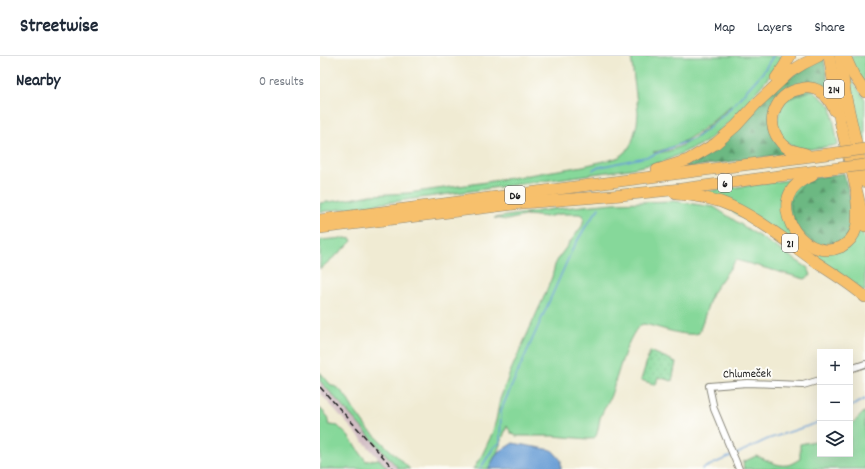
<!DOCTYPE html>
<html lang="en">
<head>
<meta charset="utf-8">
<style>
  :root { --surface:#fff; --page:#f2f2f3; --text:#1f2937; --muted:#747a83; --line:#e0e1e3 }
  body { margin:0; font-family:Dekko,sans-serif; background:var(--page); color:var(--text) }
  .controls { position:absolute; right:12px; bottom:12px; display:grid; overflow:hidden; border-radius:0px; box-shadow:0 4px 16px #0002 }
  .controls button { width:36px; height:36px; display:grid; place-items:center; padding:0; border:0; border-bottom:1px solid var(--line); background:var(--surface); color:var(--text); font:20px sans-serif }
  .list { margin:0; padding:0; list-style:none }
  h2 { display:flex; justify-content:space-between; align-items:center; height:52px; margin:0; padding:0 16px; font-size:17px }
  h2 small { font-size:13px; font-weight:400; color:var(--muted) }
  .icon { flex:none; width:22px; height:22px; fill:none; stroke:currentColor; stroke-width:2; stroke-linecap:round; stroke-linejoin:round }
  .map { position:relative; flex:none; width:545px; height:413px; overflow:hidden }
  header { display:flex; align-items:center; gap:24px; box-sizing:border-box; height:56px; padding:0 20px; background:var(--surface); border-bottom:1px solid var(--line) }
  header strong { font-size:19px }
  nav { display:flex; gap:22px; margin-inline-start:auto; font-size:14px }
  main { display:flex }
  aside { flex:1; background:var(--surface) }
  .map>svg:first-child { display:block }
</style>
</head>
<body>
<header>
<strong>Streetwise</strong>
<nav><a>Map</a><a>Layers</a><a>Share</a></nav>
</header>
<main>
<aside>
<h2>Nearby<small>0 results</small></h2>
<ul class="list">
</ul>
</aside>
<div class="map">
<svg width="545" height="413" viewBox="0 0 545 413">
  <defs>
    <pattern id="forest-firs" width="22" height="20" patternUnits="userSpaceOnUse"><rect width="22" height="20" fill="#6cb882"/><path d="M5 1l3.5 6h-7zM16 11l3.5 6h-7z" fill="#58956a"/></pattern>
    <pattern id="garden-dots" width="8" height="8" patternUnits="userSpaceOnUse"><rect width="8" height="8" fill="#86d89a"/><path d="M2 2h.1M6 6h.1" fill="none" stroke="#73b984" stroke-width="1.8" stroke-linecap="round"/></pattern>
  </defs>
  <rect width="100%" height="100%" fill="#fdfcf7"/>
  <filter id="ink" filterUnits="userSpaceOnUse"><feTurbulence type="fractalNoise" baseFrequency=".025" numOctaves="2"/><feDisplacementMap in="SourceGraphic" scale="8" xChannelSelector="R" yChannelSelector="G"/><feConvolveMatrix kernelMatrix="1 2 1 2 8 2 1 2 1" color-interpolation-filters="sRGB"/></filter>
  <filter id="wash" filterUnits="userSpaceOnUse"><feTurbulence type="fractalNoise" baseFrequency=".012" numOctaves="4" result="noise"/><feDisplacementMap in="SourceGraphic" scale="16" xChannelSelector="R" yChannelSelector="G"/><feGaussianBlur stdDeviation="0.9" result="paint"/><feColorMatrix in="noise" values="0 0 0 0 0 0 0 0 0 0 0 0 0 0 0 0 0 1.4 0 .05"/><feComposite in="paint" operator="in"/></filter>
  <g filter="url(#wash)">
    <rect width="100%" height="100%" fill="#f0ebd3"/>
    <path fill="#d2bec5" d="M 0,325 L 79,413 L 68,413 L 0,337 Z"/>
    <g fill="#86d89a" stroke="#517a5b" fill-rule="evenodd">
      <path d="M 311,0 L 462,0 L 448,22 L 414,62 L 386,86 L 343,106 L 309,113 L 0,156 L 0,147 L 30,143 L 51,139 L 88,137 L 160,127 L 263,110 L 293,103 L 299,101 L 308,93 L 312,86 L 317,68 L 318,57 L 317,47 ZM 411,49 L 408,53 C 387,71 364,96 335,97 L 333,96 C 363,92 389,69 411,49 Z"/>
      <path d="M 526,0 L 545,0 L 545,33 Z"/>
      <path d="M 527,17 L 545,43 L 545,86 L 540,87 Z"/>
      <path d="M 492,34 L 511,50 L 518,89 L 491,93 L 482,93 L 475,92 L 459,81 L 455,70 L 464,43 Z"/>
      <path d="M 476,123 L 540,174 L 542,175 L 545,185 L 545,236 L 381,136 Z"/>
      <path d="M 354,145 L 394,151 L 488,212 L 491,219 L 485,223 L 416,204 L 392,237 L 379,277 C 364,282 338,270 323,268 C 309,272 296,325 291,339 C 288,347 283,354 280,362 C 279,367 278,376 276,380 C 274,383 271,383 268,383 L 233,380 L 196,380 L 191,377 L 187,370 L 177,397 L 168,413 L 153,413 L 162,399 L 172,378 L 176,364 L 180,343 L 191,314 L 223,243 L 232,221 L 235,209 L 239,201 L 262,170 L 264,162 L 263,159 L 258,158 L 240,158 L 226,161 L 208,159 L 187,164 L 174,162 L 233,153 L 294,147 Z"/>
      <path d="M 25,182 L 31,183 L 32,185 L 26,191 L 0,213 L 0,184 Z"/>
      <path d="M 0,316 L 10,328 L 19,333 L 25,339 L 34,354 L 47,372 L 90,413 L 79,413 L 0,325 Z"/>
      <path d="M 0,352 L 9,362 L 8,368 L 10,369 L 18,370 L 29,381 L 46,405 L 59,403 L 68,413 L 0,413 Z"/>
      <path d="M 545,355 L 545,413 L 424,413 L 423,406 L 436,400 C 447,403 456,411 468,409 C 472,408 476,405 480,403 L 480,388 L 500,384 L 500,398 L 530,398 L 530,370 Z"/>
    </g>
    <g fill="url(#forest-firs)" stroke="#446a4f">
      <path d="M 504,2 L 510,38 L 501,31 L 451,49 L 465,94 L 465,98 L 351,114 L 360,111 L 463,25 Z"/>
      <path d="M 524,117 L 534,157 L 534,172 L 522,188 L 497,189 L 476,172 L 469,146 L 485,125 L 498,121 Z"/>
    </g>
    <path fill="url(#garden-dots)" stroke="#517a5b" d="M 330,295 L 356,306 L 352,325 L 338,321 L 336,329 L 321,324 Z"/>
    <path fill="#6a9fd6" stroke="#435e79" d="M 193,387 L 232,394 L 241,404 L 241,413 L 168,413 L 177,397 Z"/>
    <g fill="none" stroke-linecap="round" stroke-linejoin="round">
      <g stroke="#6a9fd6" stroke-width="1.5">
        <path d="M 273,114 L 275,112 L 330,100 L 375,82 L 390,71 L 408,55 L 443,16 L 453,0"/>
        <path d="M 530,351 L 545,343"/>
        <path d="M 414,399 L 448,383 L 500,366"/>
        <path d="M 160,413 L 174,391 L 180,387 L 181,354 L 252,194 L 266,170 L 279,152"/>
        <path d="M 382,413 L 411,400"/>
      </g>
    </g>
  </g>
  <g filter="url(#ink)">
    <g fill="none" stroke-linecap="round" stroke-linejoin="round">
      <defs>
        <g id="street">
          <path d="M 530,313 L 545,308"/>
          <path d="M 419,413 L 394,353 L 389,330 L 427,327 L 483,329 L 500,324"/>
        </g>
        <g id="highway">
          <path d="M 509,0 L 520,65 L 545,170"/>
          <path d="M 520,0 L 526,42 L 545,126"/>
          <path d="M 525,0 L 534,20 L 545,36"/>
          <path d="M 456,22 L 463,12 L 470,0"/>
          <path d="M 486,98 C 480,96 474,95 469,93 C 464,90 459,85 456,79 C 446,60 459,37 480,33 C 486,31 492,31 498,34 C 507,39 511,47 515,55"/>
          <path d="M 337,114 L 368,104 L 395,88 L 416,70 L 436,48 L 470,16 L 483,8 L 499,0"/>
          <path d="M 492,120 C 438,138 481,209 521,191 C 528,187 534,180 536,173 C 539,161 537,148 536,136"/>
          <path d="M 356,138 C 371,139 386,141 401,146 C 432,157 465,184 493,204 C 510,216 530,227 545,241"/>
          <path d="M 0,164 L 515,97"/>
          <path d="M 0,172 L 202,147 L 291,140 L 361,133 L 519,112"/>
        </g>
      </defs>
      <use href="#street" stroke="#868478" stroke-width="8"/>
      <use href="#highway" stroke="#868478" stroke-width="12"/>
      <use href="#street" stroke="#fff" stroke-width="6"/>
      <use href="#highway" stroke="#f7c06c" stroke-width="11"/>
      <path stroke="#1c1c1c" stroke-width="1.5" stroke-dasharray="6 3" stroke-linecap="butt" d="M 0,331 L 74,413"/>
      <defs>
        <g id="highway-bridge">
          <path d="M 515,97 L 545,93"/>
          <path d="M 519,112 L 545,109"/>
        </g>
      </defs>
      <use href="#highway-bridge" stroke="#868478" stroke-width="12" stroke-linecap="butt"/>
      <use href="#highway-bridge" stroke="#f7c06c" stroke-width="11"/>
    </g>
  </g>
  <g text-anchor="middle" stroke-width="4" stroke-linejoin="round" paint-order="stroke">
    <g fill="#fdfcf7" stroke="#605f5e" stroke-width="1">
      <rect x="504" y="24" width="20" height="18" rx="3"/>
      <rect x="398" y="118" width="14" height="18" rx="3"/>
      <rect x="185" y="130" width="20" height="18" rx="3"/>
      <rect x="462" y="178" width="16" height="18" rx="3"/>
    </g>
    <g font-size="11" font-weight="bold" fill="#1c1c1c">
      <text x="514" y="37">214</text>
      <text x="405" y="131">6</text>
      <text x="195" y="143">D6</text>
      <text x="470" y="191">21</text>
    </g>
    <g font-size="12" fill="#1c1c1c" stroke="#fdfcf7">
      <text transform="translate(427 317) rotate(-1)" y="4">Chlumeček</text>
    </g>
  </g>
</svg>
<div class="controls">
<button>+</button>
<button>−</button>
<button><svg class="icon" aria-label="layers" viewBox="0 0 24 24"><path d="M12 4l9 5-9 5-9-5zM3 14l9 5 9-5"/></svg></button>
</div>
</div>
</main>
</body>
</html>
